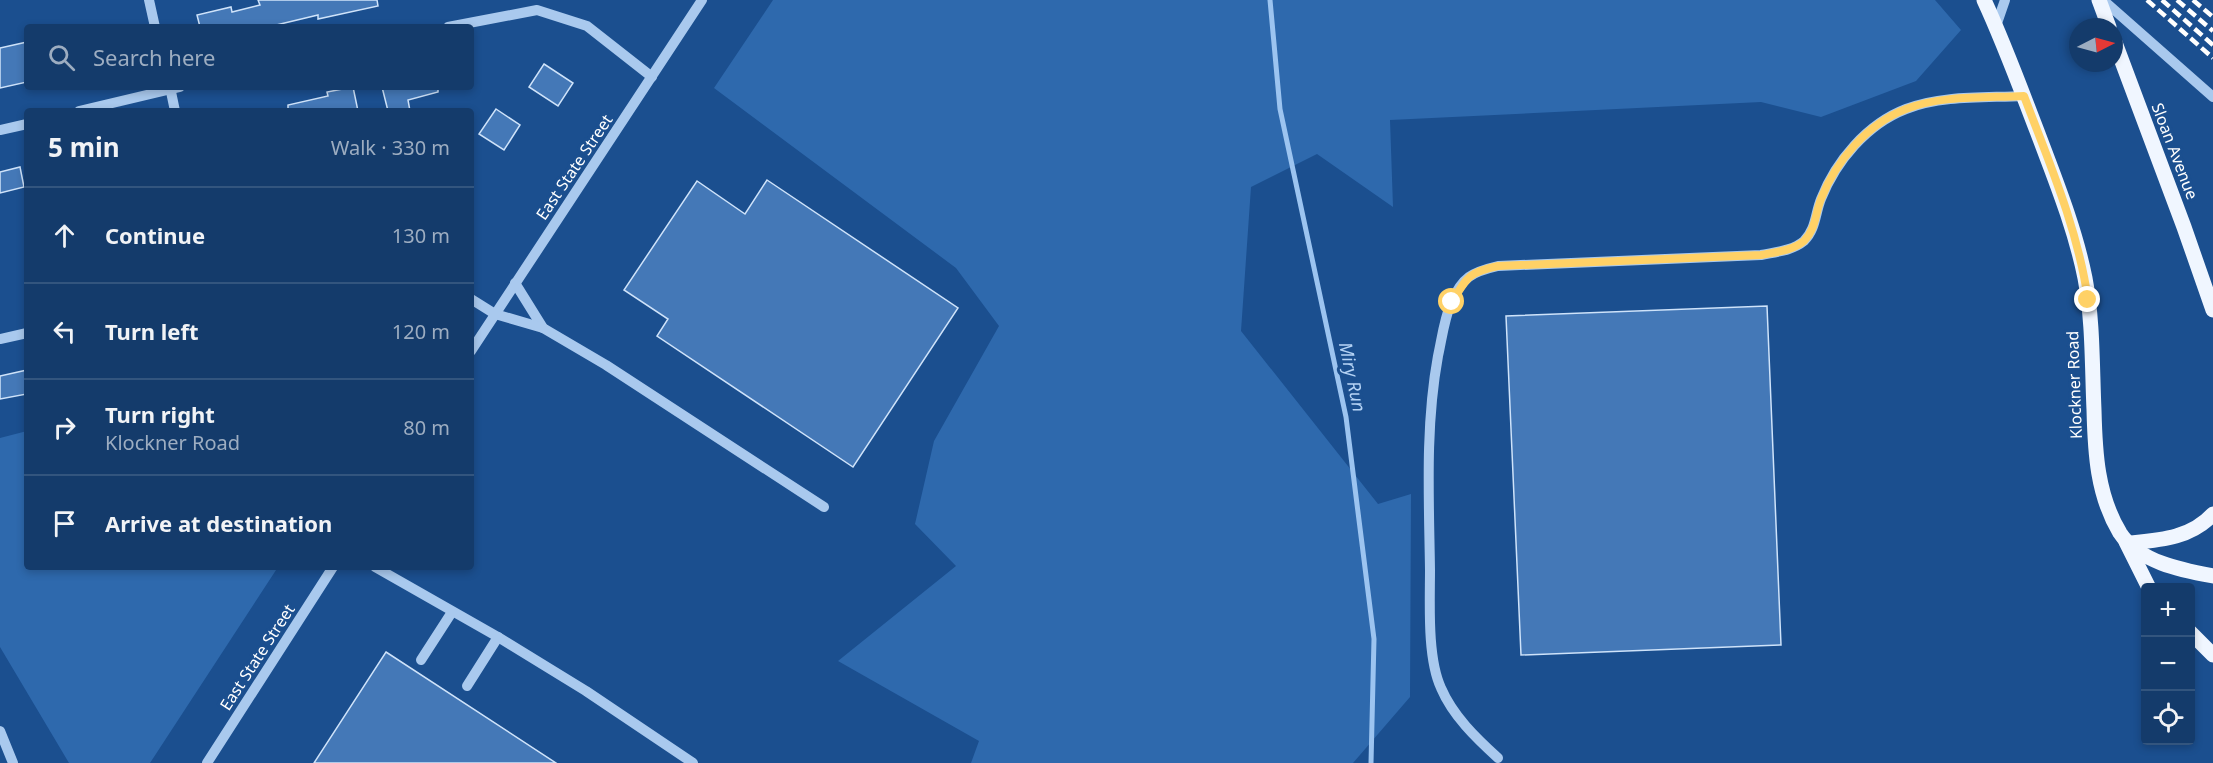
<!DOCTYPE html>
<html lang="en">
<head>
<meta charset="utf-8">
<style>
  :root { --surface:#143b6b; --page:#214673; --text:#f1f3f6; --muted:#9dadc1; --line:#33557e }
  body { margin:0; font-family:"Noto Sans",sans-serif; background:var(--page); color:var(--text) }
  .controls { position:absolute; right:18px; bottom:18px; display:grid; overflow:hidden; border-radius:6px; box-shadow:0 3px 9px #0003 }
  .controls button { width:54px; height:54px; display:grid; place-items:center; padding:0; border:0; border-bottom:2px solid var(--line); background:var(--surface); color:var(--text); font:30px sans-serif }
  .compass { position:absolute; left:2069px; top:18px; width:54px; height:54px; border-radius:50%; background:var(--surface); box-shadow:0 3px 9px #0003; rotate:84deg }
  .stop { position:absolute; width:18px; height:18px; margin:-14px; border:4px solid #ffd166; border-radius:50%; background:#fff }
  .stop.end { background:#ffd166; border-color:#fff; box-shadow:0 2px 6px #0008 }
  .list { margin:0; padding:0; list-style:none }
  h2 { display:flex; justify-content:space-between; align-items:center; height:78px; margin:0; padding:0 24px; font-size:26px }
  h2 small { font-size:20px; font-weight:400; color:var(--muted) }
  .list li { display:grid; grid-template-columns:39px 1fr auto; gap:18px; align-items:center; box-sizing:border-box; height:96px; padding:0 24px; border-top:2px solid var(--line) }
  .list b { display:block; font-size:22px; white-space:nowrap }
  .list p { margin:0; font-size:20px; white-space:nowrap; color:var(--muted) }
  .list em { font-size:20px; font-style:normal; color:var(--muted) }
  .icon { flex:none; width:33px; height:33px; fill:none; stroke:currentColor; stroke-width:2; stroke-linecap:round; stroke-linejoin:round }
  .map { position:relative; flex:none; width:2213px; height:763px; overflow:hidden }
  .search { position:absolute; background:var(--surface); box-shadow:0 3px 9px #0003; left:24px; top:24px; width:450px; height:66px; display:flex; align-items:center; gap:15px; box-sizing:border-box; padding:0 21px; border-radius:6px; color:var(--muted); font-size:22px }
  .panel { position:absolute; background:var(--surface); box-shadow:0 3px 9px #0003; left:24px; top:108px; width:450px; height:462px; border-radius:6px }
  .map>svg:first-child { display:block }
</style>
</head>
<body>
<div class="map">
<svg width="2213" height="763" viewBox="0 0 2213 763">
  <rect width="100%" height="100%" fill="#1b4f8f"/>
  <g fill="#2e69ad">
    <path d="M 773,0 L 1935,0 L 1961,30 L 1916,81 L 1821,117 L 1761,102 L 1390,120 L 1393,207 L 1317,154 L 1251,187 L 1241,331 L 1378,504 L 1411,494 L 1410,697 L 1353,763 L 971,763 L 979,741 L 838,661 L 956,566 L 915,524 L 934,441 L 999,326 L 956,268 L 714,88 Z"/>
    <path d="M 27,431 L 27,567 L 278,567 L 150,763 L 69,763 L 0,647 L 0,438 Z"/>
  </g>
  <g fill="none" stroke-linecap="round" stroke-linejoin="round">
    <path stroke="#9cc4f0" stroke-width="5" d="M 1270,0 L 1280,109 L 1346,417 L 1374,639 L 1371,763"/>
  </g>
  <g fill="#4478b7" stroke="#cfe3fa" stroke-width="1.5">
    <path d="M 258,0 L 377,0 L 378,6 L 318,19 L 318,15 L 268,27 L 200,27 L 197,15 L 231,7 L 232,12 L 260,5 Z"/>
    <path d="M 27,42 L 27,82 L 0,88 L 0,48 Z"/>
    <path d="M 544,64 L 573,83 L 558,106 L 529,87 Z"/>
    <path d="M 353,87 L 358,111 L 288,111 L 288,105 L 328,96 L 327,92 Z"/>
    <path d="M 382,87 L 438,87 L 438,92 L 408,100 L 410,111 L 388,111 Z"/>
    <path d="M 496,109 L 520,125 L 504,150 L 479,134 Z"/>
    <path d="M 20,167 L 24,187 L 0,193 L 0,172 Z"/>
    <path d="M 767,180 L 958,308 L 853,467 L 657,336 L 668,319 L 624,290 L 697,181 L 745,214 Z"/>
    <path d="M 1767,306 L 1781,645 L 1521,655 L 1506,316 Z"/>
    <path d="M 27,370 L 27,394 L 0,399 L 0,376 Z"/>
    <path d="M 386,652 L 556,763 L 314,763 Z"/>
  </g>
  <g fill="none" stroke-linecap="round" stroke-linejoin="round">
    <g stroke="#a9c9ee" stroke-width="10">
      <path d="M 149,0 L 155,27"/>
      <path d="M 2103,0 L 2213,97"/>
      <path d="M 1996,26 L 2005,0"/>
      <path d="M 448,27 L 537,10 L 587,26 L 652,77"/>
      <path d="M 170,87 L 175,111"/>
      <path d="M 79,111 L 180,87"/>
      <path d="M 0,130 L 27,124"/>
      <path d="M 515,283 L 543,328 L 606,365 L 824,507"/>
      <path d="M 471,299 L 495,314 L 543,328"/>
      <path d="M 0,339 L 27,333"/>
      <path d="M 471,351 L 702,0"/>
      <path d="M 375,567 L 498,637 L 586,691 L 693,763"/>
      <path d="M 421,660 L 452,612"/>
      <path d="M 467,686 L 498,637"/>
      <path d="M 0,731 L 13,763"/>
      <path d="M 1498,758 C 1476,738 1453,716 1441,688 C 1427,658 1430,603 1430,570 C 1429,499 1425,427 1438,356 C 1442,338 1444,320 1451,303 C 1462,277 1472,272 1498,266 L 1761,255 C 1775,252 1792,251 1804,241 C 1816,229 1815,214 1821,199 C 1836,161 1867,124 1906,109 C 1942,95 1986,98 2023,96"/>
      <path d="M 207,763 L 333,567"/>
    </g>
    <g stroke="#f0f6ff" stroke-width="15">
      <path d="M 1984,0 C 2004,43 2020,87 2037,131 C 2055,179 2075,228 2085,278 C 2093,321 2092,366 2094,410 C 2095,452 2097,495 2120,533 C 2139,562 2181,570 2213,576"/>
      <path d="M 2099,0 L 2109,27"/>
      <path d="M 2114,40 L 2184,227 L 2213,310"/>
      <path d="M 2126,542 L 2149,588"/>
      <path d="M 2130,543 C 2161,540 2191,538 2213,514"/>
      <path d="M 2190,632 L 2213,655"/>
    </g>
    <g stroke="#fff" stroke-width="4.5" stroke-dasharray="10 4.5" stroke-linecap="butt">
      <path d="M 2147,0 L 2213,58"/>
      <path d="M 2162,0 L 2213,45"/>
      <path d="M 2177,0 L 2213,31"/>
      <path d="M 2193,0 L 2213,17"/>
    </g>
  </g>
  <g fill="none" stroke-linecap="round" stroke-linejoin="round">
    <path stroke="#ffd166" stroke-width="8" d="M 1452,302 C 1467,277 1469,272 1498,266 L 1761,255 C 1775,252 1792,251 1804,241 C 1816,229 1815,214 1821,199 C 1836,161 1867,124 1906,109 C 1941,95 1986,98 2024,96 C 2049,162 2078,229 2088,300"/>
  </g>
  <g text-anchor="middle" stroke-width="6" stroke-linejoin="round" paint-order="stroke">
    <g font-size="16" fill="#fff" stroke="#1b4f8f">
      <text transform="translate(2175 151) rotate(69)" y="6">Sloan Avenue</text>
      <text transform="translate(574 167) rotate(-56)" y="6">East State Street</text>
      <text transform="translate(2074 385) rotate(-92)" y="6">Klockner Road</text>
      <text transform="translate(257 657) rotate(-57)" y="6">East State Street</text>
    </g>
    <g font-size="18" font-style="italic" fill="#b5d3f5" stroke="#1b4f8f">
      <text transform="translate(1352 377) rotate(78)" y="6">Miry Run</text>
    </g>
  </g>
</svg>
<div class="controls">
<button>+</button>
<button>−</button>
<button><svg class="icon" aria-label="locate" viewBox="0 0 24 24"><circle cx="12" cy="12" r="6"/><path d="M12 2v4M12 18v4M2 12h4M18 12h4"/></svg></button>
</div>
<svg class="compass" viewBox="-18 -18 36 36"><path d="M0-13l5 13h-10z" fill="#e53935"/><path d="M0 13l5-13h-10z" fill="#9dadc1"/></svg>
<div class="stop" style="left:1452px;top:302px"></div>
<div class="stop end" style="left:2088px;top:300px"></div>
<div class="search"><svg class="icon" aria-label="search" viewBox="0 0 24 24"><circle cx="10" cy="10" r="6"/><path d="M15 15l6 6"/></svg>Search here</div>
<section class="panel">
<h2>5 min<small>Walk · 330 m</small></h2>
<ul class="list">
<li><svg class="icon" aria-label="ahead" viewBox="0 0 24 24"><path d="M12 20V5M6 11l6-6 6 6"/></svg><div><b>Continue</b></div><em>130 m</em></li>
<li><svg class="icon" aria-label="left" viewBox="0 0 24 24"><path d="M17 20v-9H6M10 6l-5 5 5 5"/></svg><div><b>Turn left</b></div><em>120 m</em></li>
<li><svg class="icon" aria-label="right" viewBox="0 0 24 24"><path d="M7 20v-9h11M14 6l5 5-5 5"/></svg><div><b>Turn right</b><p>Klockner Road</p></div><em>80 m</em></li>
<li><svg class="icon" aria-label="arrive" viewBox="0 0 24 24"><path d="M6 21V4h12l-3 4 3 4H6"/></svg><div><b>Arrive at destination</b></div></li>
</ul>
</section>
</div>
</body>
</html>
